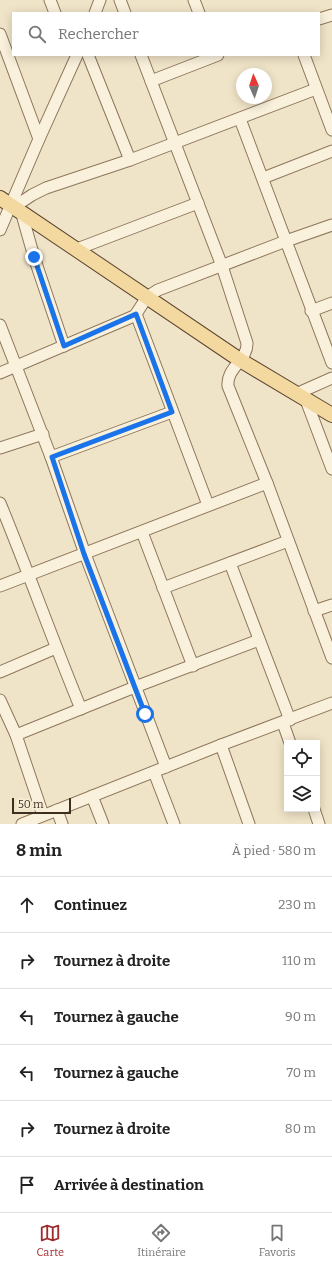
<!DOCTYPE html>
<html lang="fr">
<head>
<meta charset="utf-8">
<style>
  :root { --surface:#fff; --page:#f2f2f2; --text:#222; --muted:#767676; --line:#e0e0e0; --accent:#9e2a2b }
  body { margin:0; font-family:Bitter,serif; background:var(--page); color:var(--text) }
  .controls { position:absolute; right:12px; bottom:12px; display:grid; overflow:hidden; border-radius:0px; box-shadow:0 2px 10px #0003 }
  .controls button { width:36px; height:36px; display:grid; place-items:center; padding:0; border:0; border-bottom:1px solid var(--line); background:var(--surface); color:var(--text); font:20px sans-serif }
  .compass { position:absolute; left:236px; top:68px; width:36px; height:36px; border-radius:50%; background:var(--surface); box-shadow:0 2px 10px #0003; rotate:357deg }
  .scale { position:absolute; left:12px; bottom:10px; width:59px; box-sizing:border-box; padding-left:4px; border:2px solid #3d2e20; border-top:0; font-size:11px; line-height:14px; white-space:nowrap; color:#3d2e20; -webkit-text-stroke:3px #f7eed8; paint-order:stroke }
  .stop { position:absolute; width:12px; height:12px; margin:-9px; border:3px solid #1a73e8; border-radius:50%; background:#fff }
  .stop.end { background:#1a73e8; border-color:#fff; box-shadow:0 1px 4px #0008 }
  .list { margin:0; padding:0; list-style:none }
  h2 { display:flex; justify-content:space-between; align-items:center; height:52px; margin:0; padding:0 16px; font-size:17px }
  h2 small { font-size:13px; font-weight:400; color:var(--muted) }
  .list li { display:grid; grid-template-columns:26px 1fr auto; gap:12px; align-items:center; box-sizing:border-box; height:56px; padding:0 16px; border-top:1px solid var(--line) }
  .list b { display:block; font-size:15px; white-space:nowrap }
  .list em { font-size:13px; font-style:normal; color:var(--muted) }
  .icon { flex:none; width:22px; height:22px; fill:none; stroke:currentColor; stroke-width:2; stroke-linecap:round; stroke-linejoin:round }
  .map { position:relative; flex:none; width:332px; height:824px; overflow:hidden }
  .search { position:absolute; background:var(--surface); box-shadow:0 2px 10px #0003; left:12px; right:12px; top:12px; height:44px; display:flex; align-items:center; gap:10px; box-sizing:border-box; padding:0 14px; border-radius:0px; color:var(--muted); font-size:15px }
  .sheet { height:388px; background:var(--surface) }
  nav { display:flex; justify-content:space-around; align-items:center; box-sizing:border-box; height:56px; border-top:1px solid var(--line); background:var(--surface); font-size:11px; color:var(--muted) }
  nav a { display:grid; justify-items:center; gap:2px }
  nav .on { color:var(--accent) }
  .map>svg:first-child { display:block }
</style>
</head>
<body>
<div class="map">
<svg width="332" height="824" viewBox="0 0 332 824">
  <rect width="100%" height="100%" fill="#f0e4c8"/>
  <g fill="none" stroke-linecap="round" stroke-linejoin="round">
    <defs>
      <g id="minor">
        <path d="M 50,0 L 55,13"/>
        <path d="M 120,0 L 125,13"/>
        <path d="M 194,0 L 199,13"/>
        <path d="M 95,13 L 100,0"/>
        <path d="M 319,19 L 332,15"/>
        <path d="M 0,34 L 39,139"/>
        <path d="M 88,55 L 130,160"/>
        <path d="M 141,55 L 222,266 L 247,343 C 248,360 226,368 228,386 L 267,483 L 332,658"/>
        <path d="M 304,55 L 332,130"/>
        <path d="M 151,81 L 218,55"/>
        <path d="M 240,119 L 332,363"/>
        <path d="M 263,178 L 332,151"/>
        <path d="M 14,207 L 32,195 L 46,188 L 130,160 L 316,89"/>
        <path d="M 21,211 L 34,257 L 64,346"/>
        <path d="M 0,230 L 39,139 L 77,55"/>
        <path d="M 77,249 L 198,203"/>
        <path d="M 311,311 L 332,303"/>
        <path d="M 136,314 L 208,505"/>
        <path d="M 0,325 L 51,457 L 85,554 L 166,767"/>
        <path d="M 0,373 L 134,316 L 136,314 L 147,297 L 158,290 L 286,241 L 332,225"/>
        <path d="M 296,394 L 332,378"/>
        <path d="M 306,400 L 332,469"/>
        <path d="M 0,448 L 43,434"/>
        <path d="M 51,457 L 172,412"/>
        <path d="M 0,503 C 28,571 53,641 81,709"/>
        <path d="M 142,532 L 193,666"/>
        <path d="M 230,563 L 290,720"/>
        <path d="M 0,586 L 267,483"/>
        <path d="M 163,588 L 288,541"/>
        <path d="M 314,611 L 332,605"/>
        <path d="M 0,672 L 56,648"/>
        <path d="M 0,700 L 16,735 L 43,815"/>
        <path d="M 283,723 L 290,743"/>
        <path d="M 16,735 L 135,687 L 259,640"/>
        <path d="M 221,745 L 249,824"/>
        <path d="M 154,772 L 174,824"/>
        <path d="M 92,796 L 103,824"/>
        <path d="M 314,809 L 319,824"/>
        <path d="M 57,810 L 62,824"/>
        <path d="M 22,824 L 221,745 L 332,703"/>
      </g>
      <path id="major" d="M 0,198 L 240,360 L 332,415"/>
    </defs>
    <use href="#minor" stroke="#8d765c" stroke-width="13"/>
    <use href="#major" stroke="#5b4430" stroke-width="16"/>
    <use href="#minor" stroke="#faf1dc" stroke-width="11"/>
    <use href="#major" stroke="#f3d9a0" stroke-width="14"/>
  </g>
  <g fill="none" stroke-linecap="round" stroke-linejoin="round">
    <path stroke="#1a73e8" stroke-width="5" d="M 34,257 L 64,346 L 136,314 L 172,412 L 52,457 L 84,554 L 145,714"/>
  </g>
</svg>
<div class="controls">
<button><svg class="icon" aria-label="locate" viewBox="0 0 24 24"><circle cx="12" cy="12" r="6"/><path d="M12 2v4M12 18v4M2 12h4M18 12h4"/></svg></button>
<button><svg class="icon" aria-label="layers" viewBox="0 0 24 24"><path d="M12 4l9 5-9 5-9-5zM3 14l9 5 9-5"/></svg></button>
</div>
<svg class="compass" viewBox="-18 -18 36 36"><path d="M0-13l5 13h-10z" fill="#e53935"/><path d="M0 13l5-13h-10z" fill="#767676"/></svg>
<div class="scale">50 m</div>
<div class="stop" style="left:145px;top:714px"></div>
<div class="stop end" style="left:34px;top:257px"></div>
<div class="search"><svg class="icon" aria-label="search" viewBox="0 0 24 24"><circle cx="10" cy="10" r="6"/><path d="M15 15l6 6"/></svg>Rechercher</div>
</div>
<section class="sheet">
<h2>8 min<small>À pied · 580 m</small></h2>
<ul class="list">
<li><svg class="icon" aria-label="ahead" viewBox="0 0 24 24"><path d="M12 20V5M6 11l6-6 6 6"/></svg><div><b>Continuez</b></div><em>230 m</em></li>
<li><svg class="icon" aria-label="right" viewBox="0 0 24 24"><path d="M7 20v-9h11M14 6l5 5-5 5"/></svg><div><b>Tournez à droite</b></div><em>110 m</em></li>
<li><svg class="icon" aria-label="left" viewBox="0 0 24 24"><path d="M17 20v-9H6M10 6l-5 5 5 5"/></svg><div><b>Tournez à gauche</b></div><em>90 m</em></li>
<li><svg class="icon" aria-label="left" viewBox="0 0 24 24"><path d="M17 20v-9H6M10 6l-5 5 5 5"/></svg><div><b>Tournez à gauche</b></div><em>70 m</em></li>
<li><svg class="icon" aria-label="right" viewBox="0 0 24 24"><path d="M7 20v-9h11M14 6l5 5-5 5"/></svg><div><b>Tournez à droite</b></div><em>80 m</em></li>
<li><svg class="icon" aria-label="arrive" viewBox="0 0 24 24"><path d="M6 21V4h12l-3 4 3 4H6"/></svg><div><b>Arrivée à destination</b></div></li>
</ul>
</section>
<nav>
<a class="on"><svg class="icon" aria-label="map" viewBox="0 0 24 24"><path d="M3 6l6-2 6 2 6-2v14l-6 2-6-2-6 2zM9 4v14M15 6v14"/></svg>Carte</a>
<a><svg class="icon" aria-label="directions" viewBox="0 0 24 24"><path d="M12 3l9 9-9 9-9-9zM9 14v-3h6M13 9l2 2-2 2"/></svg>Itinéraire</a>
<a><svg class="icon" aria-label="saved" viewBox="0 0 24 24"><path d="M7 4h10v16l-5-4-5 4z"/></svg>Favoris</a>
</nav>
</body>
</html>
